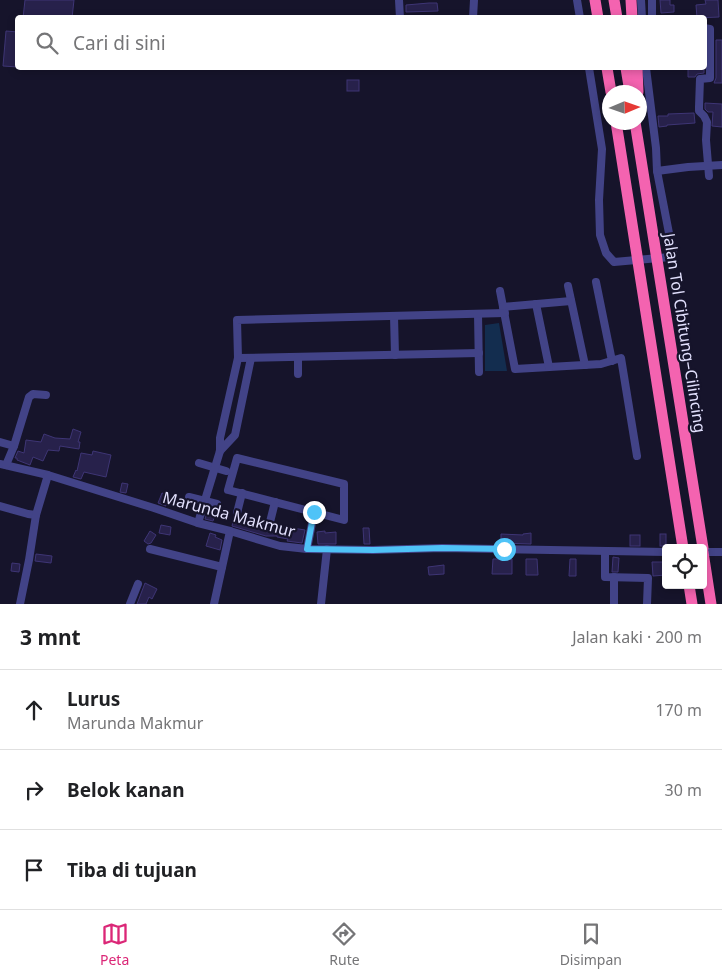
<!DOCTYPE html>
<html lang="id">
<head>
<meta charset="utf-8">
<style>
  :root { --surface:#fff; --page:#f2f2f2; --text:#202124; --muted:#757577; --line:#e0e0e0; --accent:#db2777 }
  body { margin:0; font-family:"Noto Sans",sans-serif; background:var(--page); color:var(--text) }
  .controls { position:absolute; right:15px; bottom:15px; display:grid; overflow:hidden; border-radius:5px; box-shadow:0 2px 8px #0003 }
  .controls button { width:45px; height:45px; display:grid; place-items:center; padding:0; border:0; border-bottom:1px solid var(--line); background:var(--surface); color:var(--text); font:25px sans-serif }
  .compass { position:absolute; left:602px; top:85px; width:45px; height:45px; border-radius:50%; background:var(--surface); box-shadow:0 2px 8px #0003; rotate:88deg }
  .stop { position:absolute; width:15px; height:15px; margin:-11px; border:4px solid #4fc3f7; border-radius:50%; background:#fff }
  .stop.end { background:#4fc3f7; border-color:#fff; box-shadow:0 1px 5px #0008 }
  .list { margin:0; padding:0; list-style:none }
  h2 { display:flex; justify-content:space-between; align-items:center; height:65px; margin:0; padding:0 20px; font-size:21px }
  h2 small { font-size:16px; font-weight:400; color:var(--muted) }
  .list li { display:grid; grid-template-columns:32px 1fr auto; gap:15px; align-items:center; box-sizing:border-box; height:80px; padding:0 20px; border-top:1px solid var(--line) }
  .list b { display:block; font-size:19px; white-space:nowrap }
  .list p { margin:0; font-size:16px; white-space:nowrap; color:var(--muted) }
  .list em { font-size:16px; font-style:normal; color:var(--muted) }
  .icon { flex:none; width:28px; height:28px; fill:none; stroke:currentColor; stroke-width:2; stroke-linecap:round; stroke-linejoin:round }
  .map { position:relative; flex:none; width:722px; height:604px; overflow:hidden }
  .search { position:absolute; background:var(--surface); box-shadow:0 2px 8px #0003; left:15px; right:15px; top:15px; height:55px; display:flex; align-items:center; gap:12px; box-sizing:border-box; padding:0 18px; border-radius:5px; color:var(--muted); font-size:19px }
  .sheet { height:305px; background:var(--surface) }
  nav { display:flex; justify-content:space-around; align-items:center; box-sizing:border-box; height:70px; border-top:1px solid var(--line); background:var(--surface); font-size:14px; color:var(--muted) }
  nav a { display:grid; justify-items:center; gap:2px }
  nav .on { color:var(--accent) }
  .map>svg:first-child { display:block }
</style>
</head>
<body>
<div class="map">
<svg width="722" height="604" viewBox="0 0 722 604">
  <rect width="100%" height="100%" fill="#16142b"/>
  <path fill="#132d4f" d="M 499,323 L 507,371 L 485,371 L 485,325 Z"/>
  <g fill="#27214b" stroke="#3e3575">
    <path d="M 25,0 L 74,0 L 72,18 L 23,18 Z"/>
    <path d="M 660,0 L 670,0 L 670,5 L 674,5 L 674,12 L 661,13 Z"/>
    <path d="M 705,0 L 718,0 L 719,17 L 697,18 L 696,5 L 706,4 Z"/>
    <path d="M 429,3 L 437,3 L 438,11 L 406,12 L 406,5 Z"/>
    <path d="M 6,31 L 18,32 L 18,67 L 3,66 Z"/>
    <path d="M 716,40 L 722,40 L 722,83 L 714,83 L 716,78 Z"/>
    <path d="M 688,68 L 704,68 L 704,73 L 697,74 L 695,77 L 688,77 Z"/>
    <rect x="347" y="80" width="12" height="11"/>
    <path d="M 705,103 L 722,104 L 722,127 L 712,126 L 713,112 L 708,112 L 705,109 Z"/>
    <path d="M 694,113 L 695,123 L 667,125 L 667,126 L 659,127 L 658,116 L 668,116 L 668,114 Z"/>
    <path d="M 73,429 L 81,432 L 78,442 L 80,442 L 79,449 L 60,446 L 59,451 L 48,450 L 43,461 L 33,457 L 30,465 L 17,460 L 17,458 L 15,458 L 18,451 L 24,453 L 26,440 L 41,442 L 44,434 L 55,438 L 70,439 Z"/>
    <path d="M 93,451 L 111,455 L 106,477 L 84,472 L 81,479 L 73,477 L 76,470 L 77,471 L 81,453 L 92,455 Z"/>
    <path d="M 122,483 L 128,484 L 126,493 L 120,492 Z"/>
    <path d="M 162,493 L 170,496 L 166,506 L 158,503 Z"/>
    <path d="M 208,509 L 216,512 L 213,521 L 205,519 Z"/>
    <path d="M 234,518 L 265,525 L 269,528 L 274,525 L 305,530 L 302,543 L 287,541 L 288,539 L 277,537 L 277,536 L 266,536 L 232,526 Z"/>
    <path d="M 161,525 L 171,527 L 170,535 L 159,533 Z"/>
    <path d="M 363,528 L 369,528 L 370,544 L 364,544 Z"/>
    <path d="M 150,531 L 156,535 L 151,543 L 148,544 L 144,541 Z"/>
    <path d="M 325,531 L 325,533 L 336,532 L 336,544 L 318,544 L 317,532 Z"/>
    <path d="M 210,533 L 216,535 L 215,537 L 222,540 L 220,550 L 206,546 Z"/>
    <path d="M 531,533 L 531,544 L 501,543 L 501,534 L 523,535 L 523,534 Z"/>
    <rect x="660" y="534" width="6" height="12"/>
    <rect x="630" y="535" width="10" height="11"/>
    <path d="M 36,554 L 52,556 L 51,563 L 35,561 Z"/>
    <path d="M 613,557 L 619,558 L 618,572 L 612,572 Z"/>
    <path d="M 493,559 L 512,559 L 512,574 L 492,574 Z"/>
    <path d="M 526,559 L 537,559 L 538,575 L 526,575 Z"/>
    <path d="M 570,559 L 576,559 L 576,576 L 569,576 Z"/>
    <path d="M 652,562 L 665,562 L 666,575 L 653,576 Z"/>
    <path d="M 12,563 L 20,564 L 19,572 L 11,571 Z"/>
    <path d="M 444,565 L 444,574 L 429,575 L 428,567 Z"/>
    <path d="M 145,583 L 157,589 L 152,599 L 149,597 L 146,604 L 137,604 Z"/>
  </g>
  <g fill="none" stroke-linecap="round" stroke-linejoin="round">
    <g stroke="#424387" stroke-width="8">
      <path d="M 399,0 L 400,18"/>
      <path d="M 577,0 L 580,18"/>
      <path d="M 641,0 L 642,18"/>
      <path d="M 652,0 L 652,18"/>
      <path d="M 473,18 L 474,0"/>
      <path d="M 704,28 L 710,29 L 710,78 L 700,79 L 699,107 L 699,111 L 704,116 L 707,122 L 706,140 L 709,176"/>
      <path d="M 589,68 L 602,149 L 599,200 L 600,235 L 606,253 L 614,262 L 670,257 L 673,254 L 657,171 L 656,148 L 646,68"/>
      <path d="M 657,171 L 688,167 L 722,165"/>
      <path d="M 596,282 L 612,361"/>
      <path d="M 568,286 L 585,365"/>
      <path d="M 500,291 L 515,369 L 601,364 L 621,358 L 637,456"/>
      <path d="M 536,304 L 549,367"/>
      <path d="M 503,307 L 571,301"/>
      <path d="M 478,314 L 479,372"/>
      <path d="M 394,316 L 395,355"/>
      <path d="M 238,358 L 479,353"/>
      <path d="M 298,374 L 298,357"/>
      <path d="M 0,442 L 14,446"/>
      <path d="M 220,451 L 235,435 L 251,358"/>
      <path d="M 237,458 L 344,484 L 344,520 L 228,490 Z"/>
      <path d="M 199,463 L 226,471"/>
      <path d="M 0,464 L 48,475 L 154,508 L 198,523 L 230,531 L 280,546 L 307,549 L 373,550 L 442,548 L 666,552"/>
      <path d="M 6,465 L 14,446 L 29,397 L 33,394 L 46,395"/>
      <path d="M 189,497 L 217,504"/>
      <path d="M 0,506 L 28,514 L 36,515"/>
      <path d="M 237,513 L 242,493"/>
      <path d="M 270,522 L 275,502"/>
      <path d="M 198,523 L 220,451 L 220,438 L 238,358 L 237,320 L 505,313"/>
      <path d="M 150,549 L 222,567"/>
      <path d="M 307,549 L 314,513"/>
      <path d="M 605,551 L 605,577 L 648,578 L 647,604"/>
      <path d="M 703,552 L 722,552"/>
      <path d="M 20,604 L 29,560 L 36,515 L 48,475"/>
      <path d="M 130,604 L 138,584"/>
      <path d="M 214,604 L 230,531"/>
      <path d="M 321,604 L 327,549"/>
      <path d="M 614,604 L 614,577"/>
    </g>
    <g stroke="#f463b0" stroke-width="11">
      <path d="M 595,0 L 598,18"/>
      <path d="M 614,0 L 617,18"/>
      <path d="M 631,0 L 632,18"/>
      <path d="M 607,68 L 611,92"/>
      <path d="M 626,68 L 630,92"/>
      <path d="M 637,68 L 638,92"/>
      <path d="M 616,122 L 683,548"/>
      <path d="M 635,122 L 703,548"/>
      <path d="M 703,552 L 711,604"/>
      <path d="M 689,585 L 692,604"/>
    </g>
  </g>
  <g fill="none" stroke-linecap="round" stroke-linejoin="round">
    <path stroke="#4fc3f7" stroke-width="6" d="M 314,512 L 307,549 L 373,550 L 442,548 L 504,549"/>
  </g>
  <g text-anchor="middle" stroke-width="4.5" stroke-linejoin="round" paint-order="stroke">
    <g font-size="16" fill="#e2e0fd" stroke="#16142b">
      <text transform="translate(685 333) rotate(81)" y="6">Jalan Tol Cibitung–Cilincing</text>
      <text transform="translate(229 514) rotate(15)" y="6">Marunda Makmur</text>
    </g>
  </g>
</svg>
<div class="controls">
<button><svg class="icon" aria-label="locate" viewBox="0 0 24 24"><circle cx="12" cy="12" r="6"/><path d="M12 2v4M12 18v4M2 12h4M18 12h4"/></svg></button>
</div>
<svg class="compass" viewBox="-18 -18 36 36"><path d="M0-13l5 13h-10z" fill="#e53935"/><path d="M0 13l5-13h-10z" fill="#757577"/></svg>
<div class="stop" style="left:504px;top:549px"></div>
<div class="stop end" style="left:314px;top:512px"></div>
<div class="search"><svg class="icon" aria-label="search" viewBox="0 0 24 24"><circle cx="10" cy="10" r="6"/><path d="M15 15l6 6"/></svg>Cari di sini</div>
</div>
<section class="sheet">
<h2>3 mnt<small>Jalan kaki · 200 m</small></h2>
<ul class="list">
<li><svg class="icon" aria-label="ahead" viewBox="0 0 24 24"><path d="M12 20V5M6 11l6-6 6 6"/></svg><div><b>Lurus</b><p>Marunda Makmur</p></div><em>170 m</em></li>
<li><svg class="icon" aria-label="right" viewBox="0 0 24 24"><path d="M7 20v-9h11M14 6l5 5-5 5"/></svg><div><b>Belok kanan</b></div><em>30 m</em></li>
<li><svg class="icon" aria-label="arrive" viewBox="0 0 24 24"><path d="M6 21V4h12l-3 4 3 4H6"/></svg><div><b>Tiba di tujuan</b></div></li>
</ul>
</section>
<nav>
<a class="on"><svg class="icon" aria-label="map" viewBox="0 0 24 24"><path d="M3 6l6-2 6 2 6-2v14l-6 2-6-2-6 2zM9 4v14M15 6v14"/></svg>Peta</a>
<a><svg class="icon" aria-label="directions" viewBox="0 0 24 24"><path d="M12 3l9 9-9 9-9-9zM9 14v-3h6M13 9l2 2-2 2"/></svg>Rute</a>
<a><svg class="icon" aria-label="saved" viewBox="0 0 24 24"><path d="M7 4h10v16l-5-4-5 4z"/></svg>Disimpan</a>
</nav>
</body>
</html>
